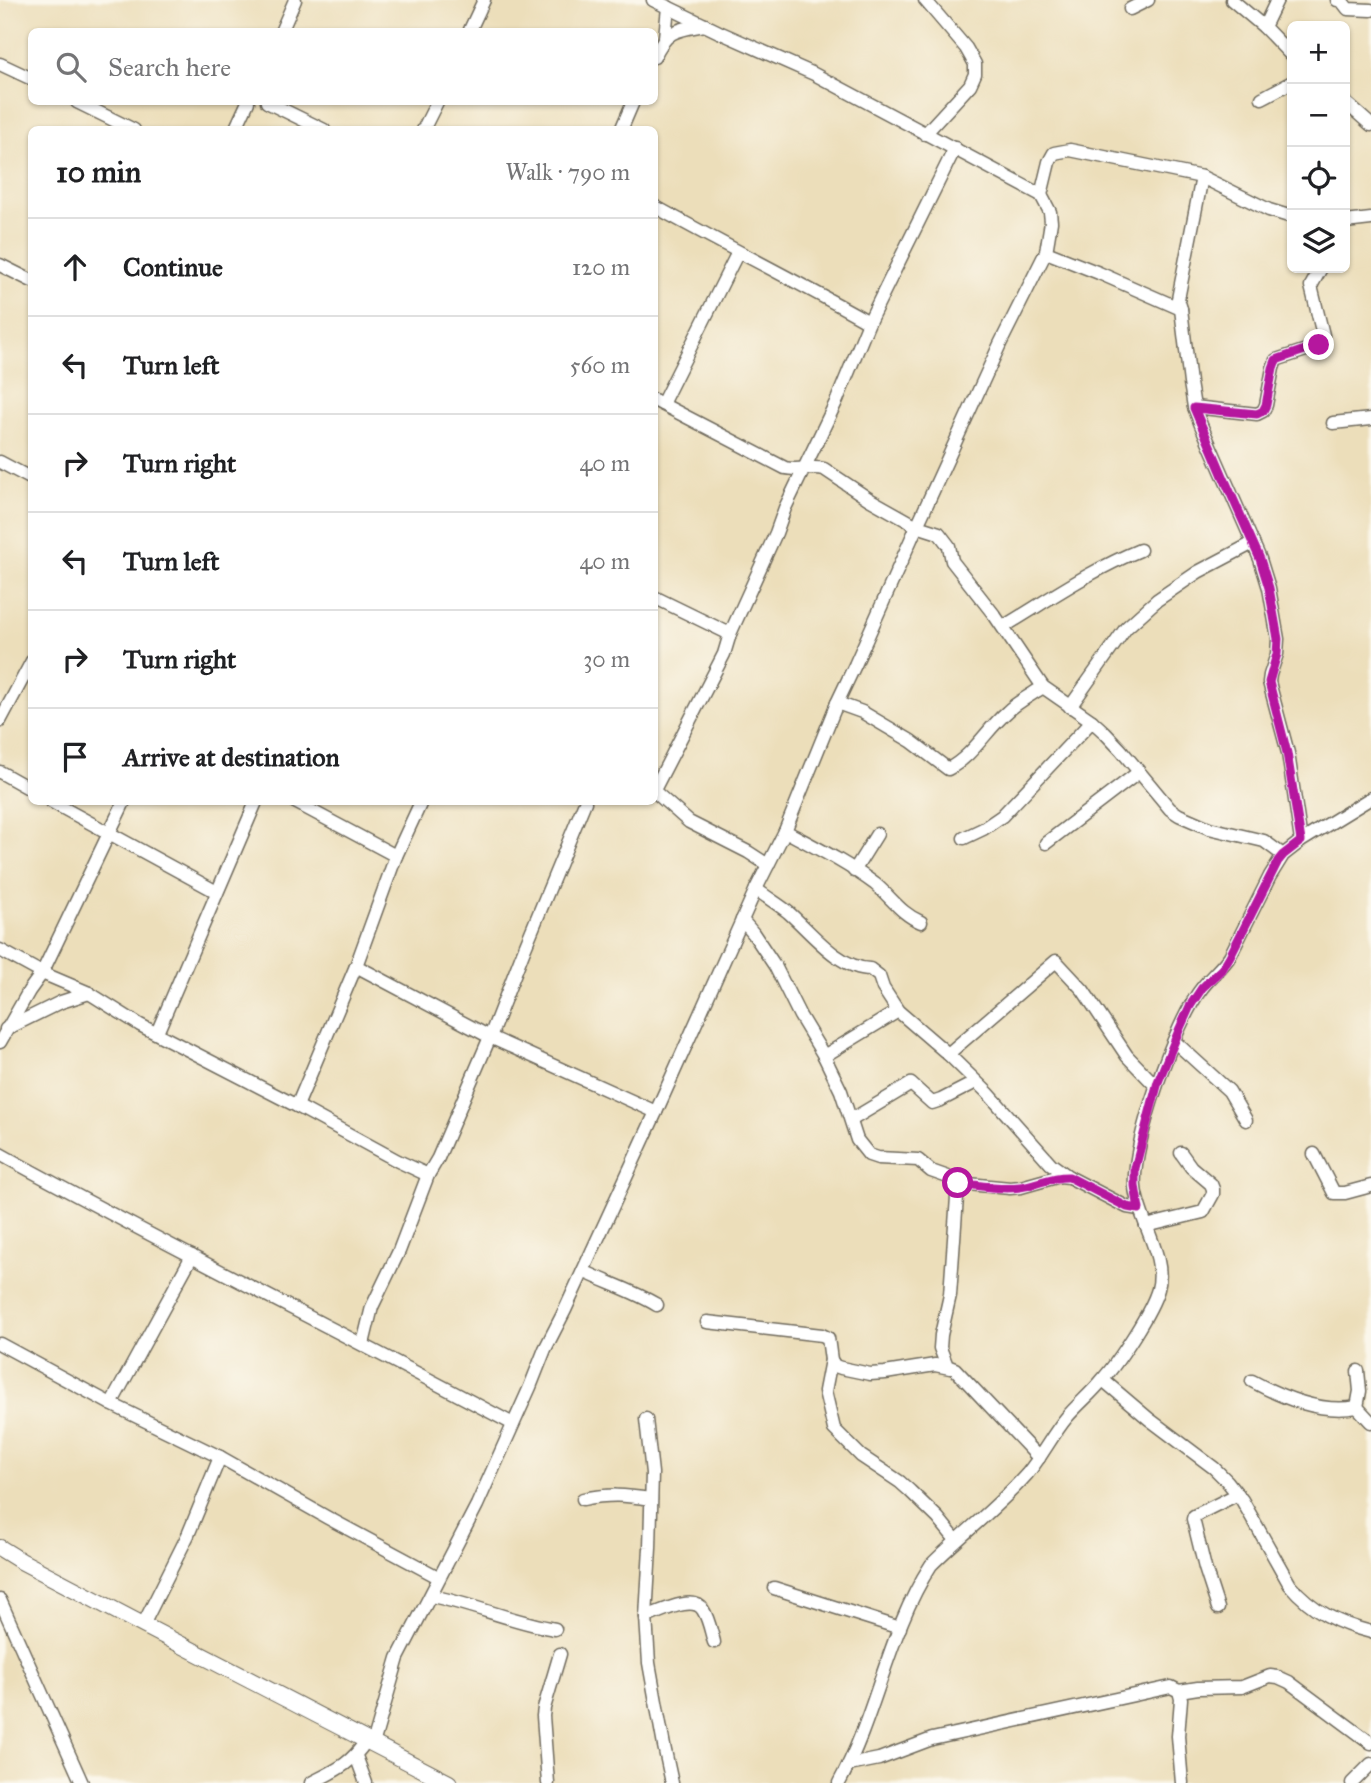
<!DOCTYPE html>
<html lang="en">
<head>
<meta charset="utf-8">
<style>
  :root { --surface:#fff; --page:#f6f6f6; --text:#202124; --muted:#757577; --line:#e0e0e0 }
  body { margin:0; font-family:"IM FELL Great Primer",serif; background:var(--page); color:var(--text) }
  .controls { position:absolute; right:21px; top:21px; display:grid; overflow:hidden; border-radius:10px; box-shadow:0 2px 5px #0004 }
  .controls button { width:63px; height:63px; display:grid; place-items:center; padding:0; border:0; border-bottom:2px solid var(--line); background:var(--surface); color:var(--text); font:35px sans-serif }
  .stop { position:absolute; width:21px; height:21px; margin:-16px; border:5px solid #b5179e; border-radius:50%; background:#fff }
  .stop.end { background:#b5179e; border-color:#fff; box-shadow:0 2px 7px #0008 }
  .list { margin:0; padding:0; list-style:none }
  h2 { display:flex; justify-content:space-between; align-items:center; height:91px; margin:0; padding:0 28px; font-size:30px }
  h2 small { font-size:23px; font-weight:400; color:var(--muted) }
  .list li { display:grid; grid-template-columns:46px 1fr auto; gap:21px; align-items:center; box-sizing:border-box; height:98px; padding:0 28px; border-top:2px solid var(--line) }
  .list b { display:block; font-size:26px; white-space:nowrap }
  .list em { font-size:23px; font-style:normal; color:var(--muted) }
  .icon { flex:none; width:38px; height:38px; fill:none; stroke:currentColor; stroke-width:2; stroke-linecap:round; stroke-linejoin:round }
  .map { position:relative; flex:none; width:1371px; height:1783px; overflow:hidden }
  .search { position:absolute; background:var(--surface); box-shadow:0 2px 5px #0004; left:28px; top:28px; width:630px; height:77px; display:flex; align-items:center; gap:18px; box-sizing:border-box; padding:0 24px; border-radius:10px; color:var(--muted); font-size:26px }
  .panel { position:absolute; background:var(--surface); box-shadow:0 2px 5px #0004; left:28px; top:126px; width:630px; height:679px; border-radius:10px }
  .map>svg:first-child { display:block }
</style>
</head>
<body>
<div class="map">
<svg width="1371" height="1783" viewBox="0 0 1371 1783">
  <rect width="100%" height="100%" fill="#fbf7ec"/>
  <filter id="ink" filterUnits="userSpaceOnUse"><feTurbulence type="fractalNoise" baseFrequency=".0143" numOctaves="2"/><feDisplacementMap in="SourceGraphic" scale="14" xChannelSelector="R" yChannelSelector="G"/><feConvolveMatrix kernelMatrix="1 2 1 2 8 2 1 2 1" color-interpolation-filters="sRGB"/></filter>
  <filter id="wash" filterUnits="userSpaceOnUse"><feTurbulence type="fractalNoise" baseFrequency=".00686" numOctaves="4" result="noise"/><feDisplacementMap in="SourceGraphic" scale="28" xChannelSelector="R" yChannelSelector="G"/><feGaussianBlur stdDeviation="1.57" result="paint"/><feColorMatrix in="noise" values="0 0 0 0 0 0 0 0 0 0 0 0 0 0 0 0 0 1.4 0 .05"/><feComposite in="paint" operator="in"/></filter>
  <g filter="url(#wash)">
    <rect width="100%" height="100%" fill="#ecdeba"/>
  </g>
  <g filter="url(#ink)">
    <g fill="none" stroke-linecap="round" stroke-linejoin="round">
      <defs>
        <g id="minor">
          <path d="M 1232,0 L 1264,27 L 1292,56"/>
          <path d="M 1337,0 L 1341,0 L 1348,9 L 1371,10"/>
          <path d="M 1130,9 L 1148,0"/>
          <path d="M 1264,27 L 1277,0"/>
          <path d="M 281,32 L 295,0"/>
          <path d="M 469,32 L 484,0"/>
          <path d="M 665,37 L 668,7"/>
          <path d="M 654,57 C 667,29 677,30 705,25"/>
          <path d="M 0,64 L 32,79"/>
          <path d="M 1262,98 L 1292,82"/>
          <path d="M 77,102 L 134,130"/>
          <path d="M 267,102 L 324,130"/>
          <path d="M 1345,102 L 1371,125"/>
          <path d="M 235,130 L 248,102"/>
          <path d="M 423,130 L 437,102"/>
          <path d="M 621,130 L 633,102"/>
          <path d="M 925,134 L 970,85 L 975,74 L 975,64 L 966,48 L 925,0"/>
          <path d="M 1202,177 L 1178,299 L 1181,309 L 1190,383 L 1194,407 L 1201,425 L 1260,559 L 1269,588 L 1278,639 L 1277,654 L 1270,675 L 1269,682 L 1288,753 L 1301,841"/>
          <path d="M 1041,195 L 1049,162 L 1054,153 L 1070,150 L 1202,177 L 1269,210 L 1292,217"/>
          <path d="M 654,206 C 726,246 798,282 869,322"/>
          <path d="M 1345,222 L 1371,219"/>
          <path d="M 1046,252 L 1099,273 L 1181,309"/>
          <path d="M 0,265 L 32,281"/>
          <path d="M 654,400 L 785,468 C 798,471 811,466 824,469 L 869,499 L 917,526 L 939,533 L 949,546 L 952,561 L 995,616 L 1043,687 L 1092,721 L 1104,732 L 1121,750 L 1170,809 L 1179,815 L 1209,828 L 1264,841 L 1283,855"/>
          <path d="M 662,404 L 738,252"/>
          <path d="M 1194,407 L 1257,414 L 1263,411 L 1266,405 L 1273,368 L 1276,360 L 1315,347 L 1322,342 L 1323,335 L 1311,286 L 1321,268"/>
          <path d="M 1333,423 L 1371,419"/>
          <path d="M 0,462 L 32,479"/>
          <path d="M 654,597 L 730,634"/>
          <path d="M 1003,627 C 1048,600 1091,570 1140,550"/>
          <path d="M 837,703 L 862,712 L 911,741 L 948,769 C 973,756 986,730 1007,712 C 1017,702 1031,695 1043,687"/>
          <path d="M 1070,707 L 1126,628 L 1157,600 L 1198,572 L 1253,543"/>
          <path d="M 0,721 L 32,661"/>
          <path d="M 0,772 L 32,790"/>
          <path d="M 654,790 L 724,654 L 730,634 L 776,533 L 785,508 L 837,400 L 869,322 L 955,148"/>
          <path d="M 654,791 L 689,822 L 748,852 L 768,865"/>
          <path d="M 52,802 L 217,892"/>
          <path d="M 295,802 L 396,856"/>
          <path d="M 785,831 C 815,847 847,863 875,884 C 891,897 901,914 921,922"/>
          <path d="M 964,838 L 983,829 L 1002,816 L 1092,721"/>
          <path d="M 1046,843 L 1139,772"/>
          <path d="M 854,871 L 877,834"/>
          <path d="M 756,889 C 766,897 778,904 788,912 C 810,931 839,969 870,969 L 879,976 L 883,988 L 898,1011 L 948,1054 L 988,1093 L 1051,1164 L 1069,1177 L 1119,1203 L 1127,1207 L 1139,1209"/>
          <path d="M 742,920 L 753,933 L 775,966 L 800,1016 L 824,1056 L 841,1091 L 857,1140 L 869,1155 L 878,1158 L 918,1160 L 931,1171 L 948,1177 L 958,1183 L 1010,1188 L 1021,1187 L 1060,1176 L 1069,1177"/>
          <path d="M 0,950 L 42,973 L 89,993 L 140,1025 L 297,1106 L 398,1161 L 428,1175"/>
          <path d="M 356,966 L 490,1037 L 656,1112"/>
          <path d="M 6,1029 L 61,1002 L 89,993"/>
          <path d="M 157,1033 L 256,802"/>
          <path d="M 1174,1041 L 1229,1091 L 1246,1120"/>
          <path d="M 0,1042 L 29,991 L 42,973 L 124,802"/>
          <path d="M 948,1054 L 1056,961 L 1083,990 L 1127,1056 L 1156,1086"/>
          <path d="M 824,1056 L 898,1011"/>
          <path d="M 297,1106 L 356,966 L 396,856 L 421,802"/>
          <path d="M 851,1120 L 911,1084 L 932,1103 L 941,1100 L 976,1082"/>
          <path d="M 0,1154 C 169,1247 343,1333 513,1424"/>
          <path d="M 1314,1154 L 1334,1193 L 1345,1193 L 1371,1186"/>
          <path d="M 958,1183 L 950,1295 L 941,1335 L 940,1348 L 947,1366 L 955,1369 L 1039,1458"/>
          <path d="M 1146,1226 L 1203,1212 L 1213,1194 L 1213,1189 L 1211,1184 L 1191,1167 L 1181,1153"/>
          <path d="M 583,1271 C 608,1283 634,1291 657,1305"/>
          <path d="M 707,1322 L 822,1335 L 828,1338 L 831,1360 L 835,1366 L 841,1368 L 870,1374 L 885,1373 L 935,1365 L 950,1368"/>
          <path d="M 0,1344 L 111,1404 L 220,1457 L 328,1518 L 438,1577"/>
          <path d="M 363,1344 L 372,1307 L 399,1251 L 428,1175 L 438,1158 L 490,1037 L 523,952 L 585,802"/>
          <path d="M 831,1360 L 825,1391 L 834,1429 L 861,1456 L 900,1482 L 910,1491 L 938,1518 L 956,1540"/>
          <path d="M 1103,1380 L 1149,1419 L 1214,1468 L 1227,1481 L 1242,1500 L 1290,1585 C 1312,1611 1339,1624 1371,1632"/>
          <path d="M 1252,1381 C 1283,1398 1321,1414 1357,1407 L 1371,1422"/>
          <path d="M 111,1404 L 192,1256"/>
          <path d="M 1357,1407 L 1360,1391 L 1358,1371"/>
          <path d="M 646,1419 L 652,1473 L 650,1548 L 646,1617 L 649,1663 L 664,1746 L 672,1783"/>
          <path d="M 583,1499 C 610,1494 624,1495 651,1499"/>
          <path d="M 774,1588 L 900,1628"/>
          <path d="M 431,1596 C 473,1604 512,1622 555,1629"/>
          <path d="M 0,1600 L 82,1783"/>
          <path d="M 1218,1608 L 1205,1568 L 1193,1519 L 1194,1516 L 1238,1494"/>
          <path d="M 646,1617 C 660,1612 694,1594 703,1610 C 709,1619 711,1632 714,1642"/>
          <path d="M 143,1625 L 188,1535 L 220,1457"/>
          <path d="M 1179,1691 L 1198,1688 L 1242,1687 L 1270,1676 L 1278,1677 L 1289,1682 L 1371,1743"/>
          <path d="M 373,1744 L 398,1658 L 477,1505 L 530,1387 L 545,1349 L 565,1310 L 656,1112 L 756,889 L 785,831 L 837,703 L 855,665 L 917,526 L 1000,344 L 1046,252 L 1051,222 L 1050,212 L 1041,195 L 814,74 L 719,32 L 653,0"/>
          <path d="M 356,1756 L 366,1783"/>
          <path d="M 849,1765 L 879,1759 L 932,1739 L 1171,1687 L 1179,1691 L 1181,1699 L 1178,1736 L 1182,1783"/>
          <path d="M 311,1783 C 336,1770 350,1765 366,1741"/>
          <path d="M 548,1783 L 543,1716 L 544,1708 L 560,1654"/>
          <path d="M 839,1783 C 877,1714 888,1631 931,1565 C 962,1534 998,1507 1027,1474 C 1042,1456 1052,1435 1067,1417 C 1078,1404 1092,1393 1103,1379 C 1119,1361 1152,1311 1158,1289 C 1167,1256 1138,1220 1135,1187 C 1131,1145 1176,1020 1202,988 C 1211,976 1222,968 1230,956 L 1270,876 L 1283,855 L 1301,841 L 1371,798"/>
          <path d="M 1352,1783 L 1371,1764"/>
        </g>
        <path id="tertiary" d="M 0,1548 L 21,1561 L 143,1625 L 449,1783"/>
      </defs>
      <use href="#minor" stroke="#6f6a5d" stroke-width="15"/>
      <use href="#tertiary" stroke="#6f6a5d" stroke-width="18"/>
      <use href="#minor" stroke="#fff" stroke-width="12"/>
      <use href="#tertiary" stroke="#fff" stroke-width="16"/>
    </g>
  </g>
  <g fill="none" stroke-linecap="round" stroke-linejoin="round" filter="url(#ink)">
    <path stroke="#b5179e" stroke-width="9" d="M 958,1183 C 978,1185 1000,1190 1020,1187 C 1037,1185 1052,1176 1069,1177 L 1127,1207 L 1139,1209 L 1135,1186 L 1135,1168 L 1158,1082 L 1180,1028 L 1190,1006 L 1202,988 L 1223,968 L 1230,956 L 1278,861 L 1283,855 L 1301,841 L 1287,753 L 1269,682 L 1277,654 L 1278,639 L 1269,588 L 1260,559 L 1223,476 L 1194,408 L 1257,414 L 1263,411 L 1266,405 L 1273,368 L 1276,360 L 1319,345"/>
  </g>
</svg>
<div class="controls">
<button>+</button>
<button>−</button>
<button><svg class="icon" aria-label="locate" viewBox="0 0 24 24"><circle cx="12" cy="12" r="6"/><path d="M12 2v4M12 18v4M2 12h4M18 12h4"/></svg></button>
<button><svg class="icon" aria-label="layers" viewBox="0 0 24 24"><path d="M12 4l9 5-9 5-9-5zM3 14l9 5 9-5"/></svg></button>
</div>
<div class="stop" style="left:958px;top:1183px"></div>
<div class="stop end" style="left:1319px;top:345px"></div>
<div class="search"><svg class="icon" aria-label="search" viewBox="0 0 24 24"><circle cx="10" cy="10" r="6"/><path d="M15 15l6 6"/></svg>Search here</div>
<section class="panel">
<h2>10 min<small>Walk · 790 m</small></h2>
<ul class="list">
<li><svg class="icon" aria-label="ahead" viewBox="0 0 24 24"><path d="M12 20V5M6 11l6-6 6 6"/></svg><div><b>Continue</b></div><em>120 m</em></li>
<li><svg class="icon" aria-label="left" viewBox="0 0 24 24"><path d="M17 20v-9H6M10 6l-5 5 5 5"/></svg><div><b>Turn left</b></div><em>560 m</em></li>
<li><svg class="icon" aria-label="right" viewBox="0 0 24 24"><path d="M7 20v-9h11M14 6l5 5-5 5"/></svg><div><b>Turn right</b></div><em>40 m</em></li>
<li><svg class="icon" aria-label="left" viewBox="0 0 24 24"><path d="M17 20v-9H6M10 6l-5 5 5 5"/></svg><div><b>Turn left</b></div><em>40 m</em></li>
<li><svg class="icon" aria-label="right" viewBox="0 0 24 24"><path d="M7 20v-9h11M14 6l5 5-5 5"/></svg><div><b>Turn right</b></div><em>30 m</em></li>
<li><svg class="icon" aria-label="arrive" viewBox="0 0 24 24"><path d="M6 21V4h12l-3 4 3 4H6"/></svg><div><b>Arrive at destination</b></div></li>
</ul>
</section>
</div>
</body>
</html>
